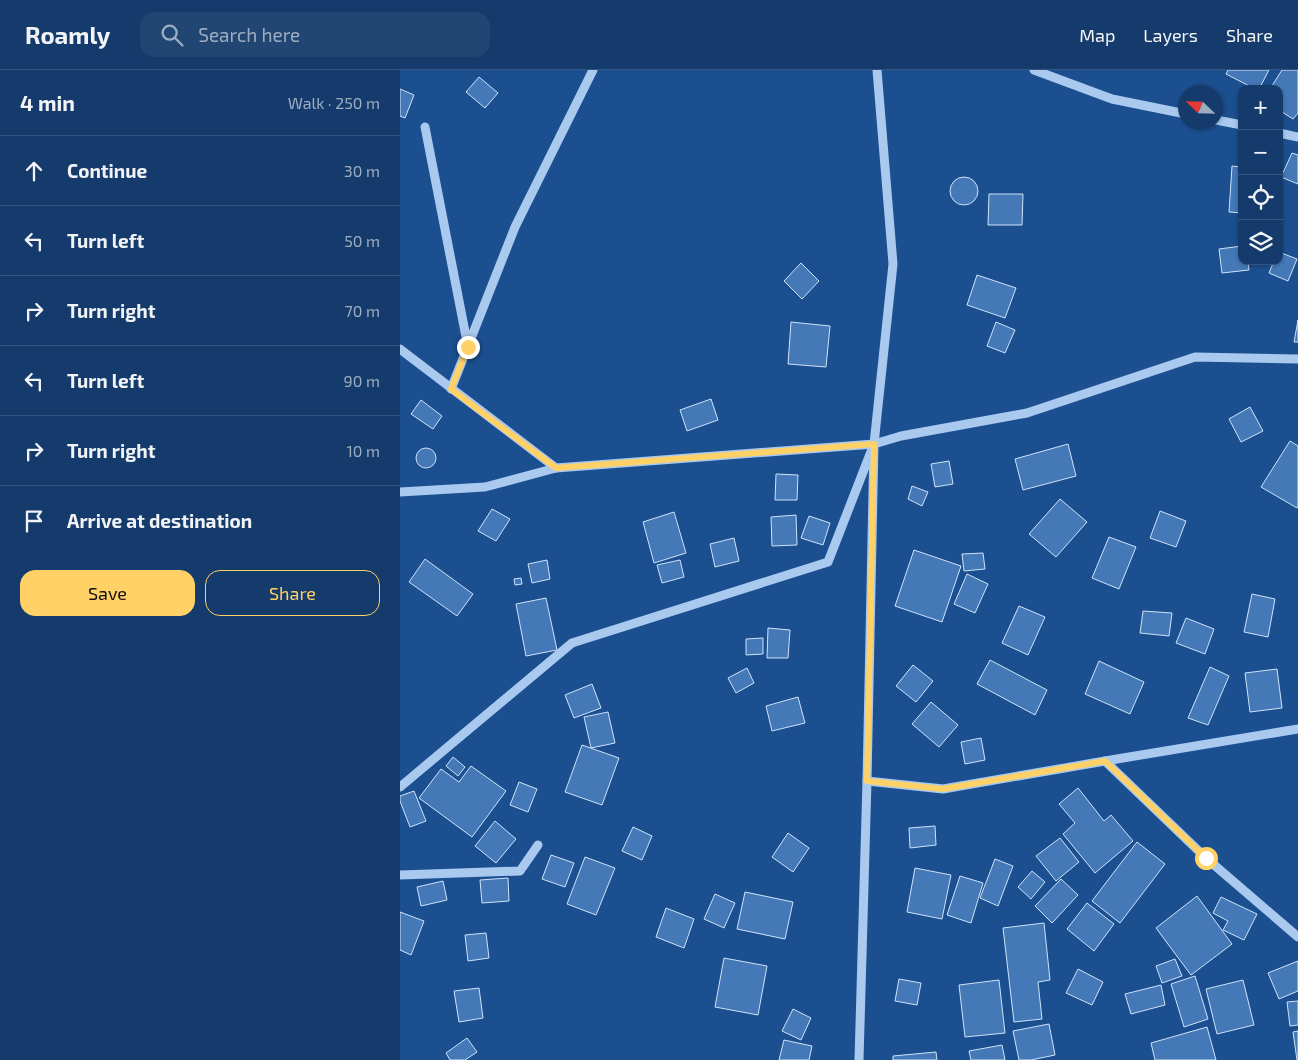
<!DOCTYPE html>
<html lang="en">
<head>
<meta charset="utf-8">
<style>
  :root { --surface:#143b6b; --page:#214673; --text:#f1f3f6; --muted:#9dadc1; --line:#33557e; --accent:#ffd166 }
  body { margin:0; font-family:"Exo 2",sans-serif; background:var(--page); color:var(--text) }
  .controls { position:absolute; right:15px; top:15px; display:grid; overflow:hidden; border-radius:10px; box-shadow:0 1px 4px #0004 }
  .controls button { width:45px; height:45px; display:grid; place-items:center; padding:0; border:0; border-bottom:1px solid var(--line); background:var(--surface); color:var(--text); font:25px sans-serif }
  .compass { position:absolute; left:778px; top:15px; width:45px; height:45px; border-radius:50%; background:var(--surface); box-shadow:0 1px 4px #0004; rotate:293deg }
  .stop { position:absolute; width:15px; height:15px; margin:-11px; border:4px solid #ffd166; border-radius:50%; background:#fff }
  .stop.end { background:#ffd166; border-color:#fff; box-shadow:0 1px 5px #0008 }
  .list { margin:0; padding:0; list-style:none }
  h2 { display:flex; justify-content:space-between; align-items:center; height:65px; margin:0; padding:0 20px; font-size:21px }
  h2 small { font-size:16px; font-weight:400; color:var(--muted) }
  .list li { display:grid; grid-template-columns:32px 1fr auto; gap:15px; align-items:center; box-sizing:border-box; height:70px; padding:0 20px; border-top:1px solid var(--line) }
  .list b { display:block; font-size:19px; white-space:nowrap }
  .list em { font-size:16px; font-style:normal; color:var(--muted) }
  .actions { display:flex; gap:10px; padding:15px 20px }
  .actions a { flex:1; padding:11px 0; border:1px solid var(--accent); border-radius:15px; text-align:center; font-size:18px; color:var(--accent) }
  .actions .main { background:var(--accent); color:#111 }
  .icon { flex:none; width:28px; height:28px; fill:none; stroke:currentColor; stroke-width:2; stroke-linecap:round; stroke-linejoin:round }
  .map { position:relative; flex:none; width:898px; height:990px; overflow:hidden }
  header { display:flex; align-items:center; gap:30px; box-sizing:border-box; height:70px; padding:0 25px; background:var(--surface); border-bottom:1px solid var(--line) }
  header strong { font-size:24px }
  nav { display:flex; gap:28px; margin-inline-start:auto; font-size:18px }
  .search { width:350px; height:45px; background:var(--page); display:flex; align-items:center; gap:12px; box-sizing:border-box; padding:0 18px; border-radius:15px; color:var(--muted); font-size:19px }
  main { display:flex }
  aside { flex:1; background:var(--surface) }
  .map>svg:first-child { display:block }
</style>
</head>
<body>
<header>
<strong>Roamly</strong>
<div class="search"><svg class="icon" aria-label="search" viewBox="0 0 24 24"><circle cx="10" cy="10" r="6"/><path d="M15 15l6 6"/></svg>Search here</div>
<nav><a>Map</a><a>Layers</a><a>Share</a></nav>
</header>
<main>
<aside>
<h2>4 min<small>Walk · 250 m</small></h2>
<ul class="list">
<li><svg class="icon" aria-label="ahead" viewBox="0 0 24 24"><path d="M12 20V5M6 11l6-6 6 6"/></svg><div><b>Continue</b></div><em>30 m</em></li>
<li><svg class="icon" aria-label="left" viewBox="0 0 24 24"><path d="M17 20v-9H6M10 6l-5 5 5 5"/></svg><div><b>Turn left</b></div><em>50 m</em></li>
<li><svg class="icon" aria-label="right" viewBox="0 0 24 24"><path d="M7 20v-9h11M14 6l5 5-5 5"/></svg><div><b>Turn right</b></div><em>70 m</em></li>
<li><svg class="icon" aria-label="left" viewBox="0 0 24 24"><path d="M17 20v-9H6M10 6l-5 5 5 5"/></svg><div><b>Turn left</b></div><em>90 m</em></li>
<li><svg class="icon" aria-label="right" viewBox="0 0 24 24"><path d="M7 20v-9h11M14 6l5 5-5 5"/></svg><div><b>Turn right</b></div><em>10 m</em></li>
<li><svg class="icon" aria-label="arrive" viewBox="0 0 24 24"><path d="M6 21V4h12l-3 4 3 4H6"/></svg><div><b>Arrive at destination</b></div></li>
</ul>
<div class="actions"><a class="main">Save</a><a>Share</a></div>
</aside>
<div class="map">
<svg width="898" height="990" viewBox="0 0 898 990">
  <rect width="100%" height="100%" fill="#1b4f8f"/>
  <g fill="#4478b7" stroke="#cfe3fa">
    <path d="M 828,0 L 869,0 L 859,19 L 855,19 L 826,4 Z"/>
    <path d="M 882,0 L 898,0 L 898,43 L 893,49 L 879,40 L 879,19 L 870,19 Z"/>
    <path d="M 79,7 L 98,23 L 85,38 L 66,22 Z"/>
    <path d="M 0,19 L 14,25 L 5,48 L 0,46 Z"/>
    <path d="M 892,83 L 898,85 L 898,114 L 881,107 Z"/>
    <path d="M 832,96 L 842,97 L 842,143 L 829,142 Z"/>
    <circle cx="564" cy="121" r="14"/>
    <path d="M 589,124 L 623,124 L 622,155 L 588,155 Z"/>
    <path d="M 842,176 L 842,191 L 848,191 L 849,200 L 822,203 L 819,179 Z"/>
    <path d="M 879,182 L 897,189 L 888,211 L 869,203 L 874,191 L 879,191 Z"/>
    <path d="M 401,193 L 419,211 L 402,229 L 384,211 Z"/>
    <path d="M 577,205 L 616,218 L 605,248 L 567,235 Z"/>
    <path d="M 898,250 L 898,272 L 894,272 Z"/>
    <path d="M 391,252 L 430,256 L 426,297 L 388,294 Z"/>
    <path d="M 596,252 L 615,260 L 605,283 L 587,276 Z"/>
    <path d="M 311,329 L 318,350 L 287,361 L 280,340 Z"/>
    <path d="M 21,330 L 42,346 L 33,359 L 11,344 Z"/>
    <path d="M 850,337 L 863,361 L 841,372 L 829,349 Z"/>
    <path d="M 890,371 L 898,376 L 898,436 L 897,438 L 861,417 Z"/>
    <path d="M 668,374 L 676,406 L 623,420 L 615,389 Z"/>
    <circle cx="26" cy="388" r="10"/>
    <path d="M 549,391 L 553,414 L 535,417 L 531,394 Z"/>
    <path d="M 376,404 L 398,405 L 397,430 L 375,430 Z"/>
    <path d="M 512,416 L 528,422 L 522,436 L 508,429 Z"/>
    <path d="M 660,429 L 687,452 L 656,487 L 629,464 Z"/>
    <path d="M 92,439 L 110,449 L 96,471 L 78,461 Z"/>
    <path d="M 760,441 L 786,451 L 776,477 L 750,468 Z"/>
    <path d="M 274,442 L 286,483 L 254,493 L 243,452 Z"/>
    <path d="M 396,445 L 397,475 L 372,476 L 371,447 Z"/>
    <path d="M 409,446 L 430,453 L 423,475 L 401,468 Z"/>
    <path d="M 709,467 L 736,477 L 719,519 L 692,508 Z"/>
    <path d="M 334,468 L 339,491 L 315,497 L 310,474 Z"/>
    <path d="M 514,480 L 561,496 L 542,552 L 495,536 Z"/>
    <path d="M 583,483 L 585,499 L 564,501 L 562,484 Z"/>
    <path d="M 25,489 L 73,524 L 57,546 L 9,512 Z"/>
    <path d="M 147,490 L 150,509 L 132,513 L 128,494 Z"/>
    <path d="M 280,490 L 284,507 L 262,513 L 257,495 Z"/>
    <path d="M 567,504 L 588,514 L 575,543 L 554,534 Z"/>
    <path d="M 121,508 L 122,514 L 115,515 L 114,509 Z"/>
    <path d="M 852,524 L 875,529 L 868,567 L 844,562 Z"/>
    <path d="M 146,528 L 157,580 L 126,586 L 116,534 Z"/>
    <path d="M 619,536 L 645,547 L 628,585 L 602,573 Z"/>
    <path d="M 743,541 L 772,543 L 769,566 L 740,563 Z"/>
    <path d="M 786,548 L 814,559 L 805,584 L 776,573 Z"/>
    <path d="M 368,558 L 390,560 L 388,588 L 367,588 Z"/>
    <path d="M 363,568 L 363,584 L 346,585 L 346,569 Z"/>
    <path d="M 590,590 L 647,620 L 635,645 L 577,614 Z"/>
    <path d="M 699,591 L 744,612 L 730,644 L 685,624 Z"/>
    <path d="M 513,595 L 533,611 L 516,632 L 496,616 Z"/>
    <path d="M 810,597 L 829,606 L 808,655 L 788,648 Z"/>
    <path d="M 347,598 L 354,613 L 336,623 L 328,608 Z"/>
    <path d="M 877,599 L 882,638 L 850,642 L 845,603 Z"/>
    <path d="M 192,614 L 201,638 L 174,648 L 165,625 Z"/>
    <path d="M 398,627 L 405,653 L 372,661 L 366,636 Z"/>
    <path d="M 531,632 L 558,655 L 539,677 L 512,654 Z"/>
    <path d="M 208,642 L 215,673 L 191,678 L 184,647 Z"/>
    <path d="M 581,668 L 585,690 L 565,694 L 561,672 Z"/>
    <path d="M 182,675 L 219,688 L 202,735 L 165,722 Z"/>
    <path d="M 53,687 L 65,697 L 58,706 L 46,696 Z"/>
    <path d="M 71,696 L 106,721 L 72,767 L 19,728 L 41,699 L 59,712 Z"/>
    <path d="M 119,712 L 137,719 L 128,742 L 110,735 Z"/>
    <path d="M 678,718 L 704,751 L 711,745 L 733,771 L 695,803 L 663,764 L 675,753 L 659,734 Z"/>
    <path d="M 14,721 L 26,751 L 10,757 L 0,731 L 0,726 Z"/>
    <path d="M 95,751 L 116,769 L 96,793 L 75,776 Z"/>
    <path d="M 535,756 L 536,775 L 510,778 L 509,758 Z"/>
    <path d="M 233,757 L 252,766 L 242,790 L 222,781 Z"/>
    <path d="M 388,763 L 409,778 L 393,802 L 372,787 Z"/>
    <path d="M 660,768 L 679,792 L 656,811 L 636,786 Z"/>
    <path d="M 737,772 L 765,794 L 720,853 L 692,831 Z"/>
    <path d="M 151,785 L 174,793 L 165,817 L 142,809 Z"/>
    <path d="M 185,787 L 215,798 L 196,845 L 167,834 Z"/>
    <path d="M 595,789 L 613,796 L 598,836 L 580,828 Z"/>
    <path d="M 515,798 L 551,805 L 542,849 L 507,842 Z"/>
    <path d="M 632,801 L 645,812 L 631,829 L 618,817 Z"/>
    <path d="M 560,806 L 583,813 L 571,853 L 547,845 Z"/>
    <path d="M 108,808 L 109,831 L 82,833 L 80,810 Z"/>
    <path d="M 661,809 L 678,825 L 652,853 L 635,836 Z"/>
    <path d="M 43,811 L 47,830 L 21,836 L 17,817 Z"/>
    <path d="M 345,822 L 393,832 L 385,869 L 337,859 Z"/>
    <path d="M 315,824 L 335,833 L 324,858 L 304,849 Z"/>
    <path d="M 797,826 L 832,874 L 791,905 L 756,858 Z"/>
    <path d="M 821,827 L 857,844 L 844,870 L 823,860 L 828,851 L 813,843 Z"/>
    <path d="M 687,833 L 714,854 L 694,881 L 667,859 Z"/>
    <path d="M 266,838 L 294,849 L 284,878 L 256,867 Z"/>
    <path d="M 0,842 L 24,851 L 11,885 L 0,880 Z"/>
    <path d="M 644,853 L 650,910 L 638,912 L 642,949 L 614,952 L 603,858 Z"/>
    <path d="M 86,863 L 89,888 L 68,891 L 65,865 Z"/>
    <path d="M 324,888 L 367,896 L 358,945 L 315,937 Z"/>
    <path d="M 775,889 L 782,906 L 762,913 L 756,896 Z"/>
    <path d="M 898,891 L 898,921 L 879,929 L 868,903 Z"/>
    <path d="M 678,899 L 703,912 L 692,935 L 666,923 Z"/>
    <path d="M 795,906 L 808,949 L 784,957 L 771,914 Z"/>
    <path d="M 499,909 L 521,913 L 517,935 L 495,931 Z"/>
    <path d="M 599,910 L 605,963 L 565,967 L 559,915 Z"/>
    <path d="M 843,910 L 854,955 L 817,964 L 806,919 Z"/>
    <path d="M 761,915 L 765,935 L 731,944 L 725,924 Z"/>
    <path d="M 79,918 L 83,948 L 59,952 L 54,921 Z"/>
    <path d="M 898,931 L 898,955 L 890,956 L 887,932 Z"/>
    <path d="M 393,939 L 411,948 L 401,970 L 382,961 Z"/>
    <path d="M 649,954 L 655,985 L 631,990 L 619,990 L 613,961 Z"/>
    <path d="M 807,957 L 816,990 L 755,990 L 751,973 Z"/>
    <path d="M 898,961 L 898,990 L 897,990 L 893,962 Z"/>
    <path d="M 67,968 L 77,982 L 65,990 L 50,990 L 46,983 Z"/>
    <path d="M 384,970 L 412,976 L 409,990 L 379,990 Z"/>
    <path d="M 602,975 L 605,990 L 571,990 L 569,981 Z"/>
    <path d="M 536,982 L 537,990 L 493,990 L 493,986 Z"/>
  </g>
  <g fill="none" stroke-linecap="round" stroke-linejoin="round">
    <g stroke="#a9c9ee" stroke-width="9">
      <path d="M 634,0 L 712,29 L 786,44"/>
      <path d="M 816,50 L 842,55"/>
      <path d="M 25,57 L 68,277"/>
      <path d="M 879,63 L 898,67"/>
      <path d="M 0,279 L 156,398 L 474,374 L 467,711 L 543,719 L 705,691 L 806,788 L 898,867"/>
      <path d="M 51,319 L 115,157 L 193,0"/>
      <path d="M 474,374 L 493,194 L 477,0"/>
      <path d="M 0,422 L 85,417 L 156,398"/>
      <path d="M 705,691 L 898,659"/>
      <path d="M 0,717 L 172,573 L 428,492 L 474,374 L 501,366 L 627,343 L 795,287 L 898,289"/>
      <path d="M 0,805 L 120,801 L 138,775"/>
      <path d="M 459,990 L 467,711"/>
    </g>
  </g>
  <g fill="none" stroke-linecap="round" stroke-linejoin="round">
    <path stroke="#ffd166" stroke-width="6" d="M 68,277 L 51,319 L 156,398 L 474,374 L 467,711 L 543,719 L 705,691 L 806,788"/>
  </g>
</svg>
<div class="controls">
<button>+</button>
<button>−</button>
<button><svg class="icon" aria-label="locate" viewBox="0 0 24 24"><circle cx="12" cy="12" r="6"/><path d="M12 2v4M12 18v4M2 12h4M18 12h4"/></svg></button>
<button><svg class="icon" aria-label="layers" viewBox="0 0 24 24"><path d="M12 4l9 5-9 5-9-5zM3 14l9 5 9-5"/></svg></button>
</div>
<svg class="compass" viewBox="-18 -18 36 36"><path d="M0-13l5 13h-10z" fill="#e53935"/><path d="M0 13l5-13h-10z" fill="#9dadc1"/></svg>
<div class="stop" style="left:806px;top:788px"></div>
<div class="stop end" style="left:68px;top:277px"></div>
</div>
</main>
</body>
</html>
